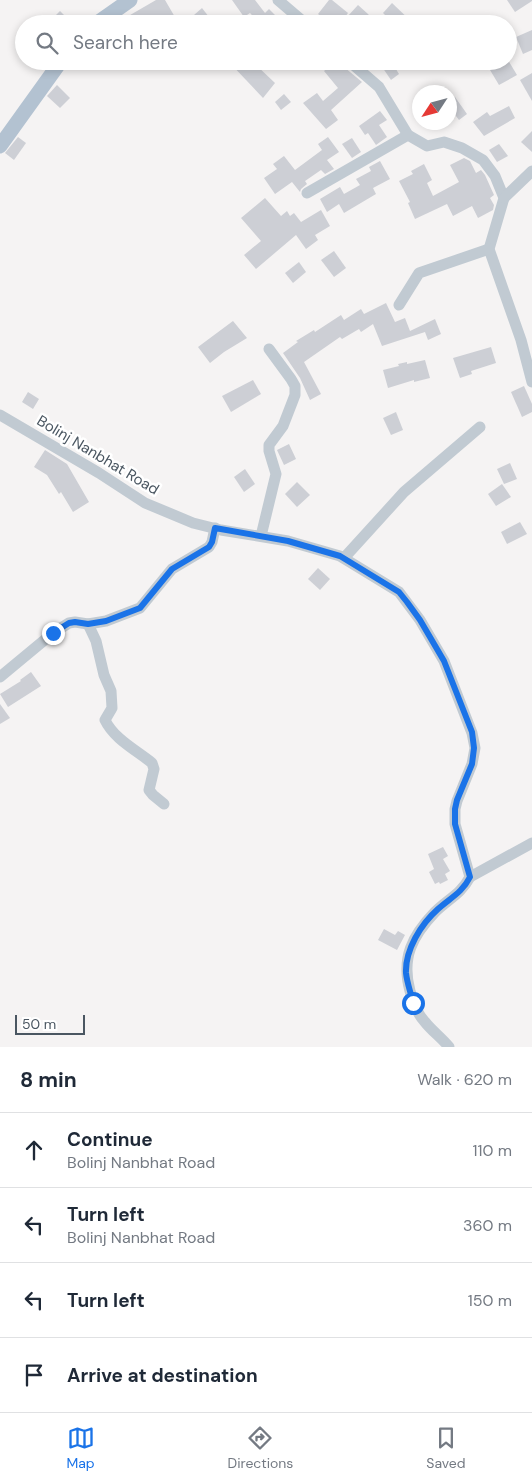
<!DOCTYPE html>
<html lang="en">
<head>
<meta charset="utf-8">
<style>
  :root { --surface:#fff; --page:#f2f2f3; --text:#1f2937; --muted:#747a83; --line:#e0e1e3; --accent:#1a73e8 }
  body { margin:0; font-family:"DM Sans",sans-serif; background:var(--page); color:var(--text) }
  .compass { position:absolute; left:412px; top:85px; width:45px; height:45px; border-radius:50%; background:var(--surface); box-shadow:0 2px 8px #0003; rotate:234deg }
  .scale { position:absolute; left:15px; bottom:12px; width:70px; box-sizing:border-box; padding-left:5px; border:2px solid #4a5661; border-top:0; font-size:14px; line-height:18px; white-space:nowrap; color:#4a5661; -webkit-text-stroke:4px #fff; paint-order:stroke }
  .stop { position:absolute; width:15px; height:15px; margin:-11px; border:4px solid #1a73e8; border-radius:50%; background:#fff }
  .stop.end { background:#1a73e8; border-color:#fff; box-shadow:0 1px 5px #0008 }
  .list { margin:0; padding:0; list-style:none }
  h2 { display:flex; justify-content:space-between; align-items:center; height:65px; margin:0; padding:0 20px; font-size:21px }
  h2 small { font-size:16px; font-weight:400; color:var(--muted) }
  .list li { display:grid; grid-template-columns:32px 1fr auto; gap:15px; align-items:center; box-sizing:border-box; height:75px; padding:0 20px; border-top:1px solid var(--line) }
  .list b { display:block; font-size:19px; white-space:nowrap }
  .list p { margin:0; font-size:16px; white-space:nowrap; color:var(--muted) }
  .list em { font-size:16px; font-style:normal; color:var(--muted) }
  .icon { flex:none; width:28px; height:28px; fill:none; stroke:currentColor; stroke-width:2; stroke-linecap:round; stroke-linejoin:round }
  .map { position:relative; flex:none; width:532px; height:1047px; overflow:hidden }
  .search { position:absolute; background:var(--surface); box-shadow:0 2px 8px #0003; left:15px; right:15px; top:15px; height:55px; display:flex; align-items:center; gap:12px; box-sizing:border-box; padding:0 18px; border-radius:28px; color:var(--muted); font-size:19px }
  .sheet { height:365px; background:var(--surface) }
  nav { display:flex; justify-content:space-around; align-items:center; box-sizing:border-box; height:70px; border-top:1px solid var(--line); background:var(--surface); font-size:14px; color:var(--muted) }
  nav a { display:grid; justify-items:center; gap:2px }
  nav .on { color:var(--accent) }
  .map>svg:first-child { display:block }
</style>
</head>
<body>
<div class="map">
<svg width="532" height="1047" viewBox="0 0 532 1047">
  <rect width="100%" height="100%" fill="#f5f3f3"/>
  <g fill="#cdcfd5">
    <path d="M 156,0 L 165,0 L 179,24 L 156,24 L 154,20 L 147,24 L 129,24 L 125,18 Z"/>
    <path d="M 232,0 L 255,0 L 265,13 L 269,9 L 280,20 L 285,16 L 293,24 L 260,24 L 250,13 L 244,17 Z"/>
    <path d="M 329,0 L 332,0 L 348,13 L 340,24 L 331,24 L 318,14 Z"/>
    <path d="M 507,0 L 532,0 L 532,1 L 515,12 Z"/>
    <path d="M 392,3 L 414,24 L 394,24 L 383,13 Z"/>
    <path d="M 358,5 L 368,14 L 376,24 L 355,24 L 347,17 Z"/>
    <path d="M 202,8 L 209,17 L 201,23 L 194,15 Z"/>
    <path d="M 60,11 L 73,24 L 47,24 Z"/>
    <path d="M 532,30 L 532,50 L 523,54 L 516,37 Z"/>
    <path d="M 508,60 L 517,75 L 499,85 L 490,70 Z"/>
    <path d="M 228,61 L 252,61 L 275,83 L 263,98 Z"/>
    <path d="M 335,61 L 342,61 L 344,67 L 362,82 L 331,110 L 338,120 L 326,129 L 303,103 L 317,93 L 323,101 L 338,88 L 324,71 Z"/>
    <path d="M 378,61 L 391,61 L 399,74 L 391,80 Z"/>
    <path d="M 532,73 L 532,101 L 520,80 Z"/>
    <path d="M 57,85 L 70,98 L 60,108 L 47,96 Z"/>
    <path d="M 284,94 L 291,102 L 281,110 L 275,102 Z"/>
    <path d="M 450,94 L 454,98 L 455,97 L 467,114 L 459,120 L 450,108 Z"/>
    <path d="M 509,106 L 515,118 L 484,136 L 473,122 L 487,112 L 490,116 Z"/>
    <path d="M 380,111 L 387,120 L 379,125 L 387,137 L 376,145 L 368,133 L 365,135 L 359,126 Z"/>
    <path d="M 532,131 L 532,152 L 521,142 Z"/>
    <path d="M 18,137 L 26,143 L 14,160 L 5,153 Z"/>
    <path d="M 328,137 L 339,152 L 327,160 L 334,169 L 325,174 L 321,170 L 305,181 L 307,184 L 301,189 L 300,192 L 292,182 L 275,194 L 264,178 L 277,169 L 273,164 L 284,156 L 295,170 L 322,150 L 318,144 Z"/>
    <path d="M 352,138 L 361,152 L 352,158 L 342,144 Z"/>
    <path d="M 499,144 L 508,156 L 497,162 L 489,150 Z"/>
    <path d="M 464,158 L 470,161 L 476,173 L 481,170 L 485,175 L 494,195 L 490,198 L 494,205 L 493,210 L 478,218 L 472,206 L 453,216 L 447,204 L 415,219 L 408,203 L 410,202 L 399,181 L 413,174 L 411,171 L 424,164 L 432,180 L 427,183 L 433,196 L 459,182 L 450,165 Z"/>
    <path d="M 380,161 L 390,179 L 373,188 L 376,194 L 344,213 L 339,204 L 327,212 L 320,199 L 340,187 L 344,194 L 360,185 L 356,179 L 371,171 L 369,167 Z"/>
    <path d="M 265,198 L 281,216 L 287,211 L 290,216 L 294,213 L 301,222 L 321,210 L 330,226 L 315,235 L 318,240 L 306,249 L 296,235 L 256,269 L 244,255 L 261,241 L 241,218 Z"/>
    <path d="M 334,251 L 346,268 L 334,277 L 321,260 Z"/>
    <path d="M 299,262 L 306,272 L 293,283 L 285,273 Z"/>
    <path d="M 386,303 L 395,322 L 405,318 L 410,331 L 435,319 L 441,334 L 428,340 L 425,332 L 382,346 L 373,324 L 361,332 L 359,329 L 342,339 L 340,337 L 304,362 L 321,394 L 310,400 L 300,378 L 283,353 L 298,342 L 296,341 L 314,330 L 315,332 L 341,315 L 344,320 L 361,309 L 364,314 Z"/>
    <path d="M 233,321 L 247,338 L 224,352 L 210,363 L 198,347 Z"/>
    <path d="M 491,347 L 496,363 L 471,371 L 472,374 L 460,378 L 453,358 Z"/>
    <path d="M 425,360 L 430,378 L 414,382 L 414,380 L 388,388 L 383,370 L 399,366 L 398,364 L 407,362 L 407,364 Z"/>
    <path d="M 253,380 L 261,394 L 231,412 L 222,396 Z"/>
    <path d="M 524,386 L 532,404 L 532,412 L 522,417 L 511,392 Z"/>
    <path d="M 28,392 L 39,399 L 33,409 L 22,402 Z"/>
    <path d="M 396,412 L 403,430 L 391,435 L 383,418 Z"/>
    <path d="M 289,444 L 296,459 L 284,465 L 277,450 Z"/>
    <path d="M 45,450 L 67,464 L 89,502 L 73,512 L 61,492 L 59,494 L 47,475 L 34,467 Z"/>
    <path d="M 510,463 L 517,479 L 504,484 L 497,469 Z"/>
    <path d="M 245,469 L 255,484 L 244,492 L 234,477 Z"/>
    <path d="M 297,482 L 310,495 L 297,507 L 285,494 Z"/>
    <path d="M 502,484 L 511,497 L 496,506 L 488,494 Z"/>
    <path d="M 520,522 L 527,534 L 507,544 L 501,532 Z"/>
    <path d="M 318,568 L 330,579 L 320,590 L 308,579 Z"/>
    <path d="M 31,672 L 41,686 L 8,707 L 0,694 L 21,681 L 20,680 Z"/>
    <path d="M 0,704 L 10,718 L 0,724 Z"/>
    <path d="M 443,847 L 448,856 L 443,859 L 450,871 L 445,874 L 448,880 L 440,884 L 439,882 L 435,884 L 429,872 L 434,869 L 428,854 Z"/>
    <path d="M 384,929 L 395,935 L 398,931 L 405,935 L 397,950 L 378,940 Z"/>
  </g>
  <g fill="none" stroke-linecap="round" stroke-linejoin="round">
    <g stroke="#c1cad2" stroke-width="11">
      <path d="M 278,0 L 306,24"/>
      <path d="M 349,61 L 379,87 L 408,135 L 427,146 L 444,142 L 462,148 L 483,160 L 495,176 L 504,198 L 489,249 L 521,340 L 532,382"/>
      <path d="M 307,193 L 408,135"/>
      <path d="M 504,198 L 532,171"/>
      <path d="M 399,305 L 419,273 L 489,249"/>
      <path d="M 0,415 L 99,473 L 145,503 L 193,523 L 221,530 L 288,541 L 340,556 L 399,592 L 420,620 L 444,661 L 472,733 L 475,748 L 472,764 L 457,801 L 455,809 L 455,824 L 470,877 C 461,894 448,899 435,912 C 412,936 401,958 410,991 C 413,1002 417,1014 425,1022 C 432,1031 442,1038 449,1047"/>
      <path d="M 261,536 L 276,474 L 269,451 L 269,445 L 283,426 L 295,395 L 295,386 L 291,379 L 269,349"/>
      <path d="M 344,558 L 404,492 L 480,427"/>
      <path d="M 88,624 L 96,641 L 104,675 L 111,691 L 112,708 L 105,720 C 114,739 136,750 152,763 L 154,769 L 149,790 L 153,795 L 164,804"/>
      <path d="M 0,677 L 53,633 L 69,623 L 75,622 L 88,624 L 106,621 L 140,608 L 172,569 L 209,547 L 212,542 L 215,528"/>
      <path d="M 470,877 L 532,843"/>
    </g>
    <g stroke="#b3c2d1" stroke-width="15">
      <path d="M 96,24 L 130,0"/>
      <path d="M 0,146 L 61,61"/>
    </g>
  </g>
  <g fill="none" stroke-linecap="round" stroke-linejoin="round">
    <path stroke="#1a73e8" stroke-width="6" d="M 53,633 L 69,623 L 75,622 L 88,624 L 106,621 L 140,608 L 172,569 L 209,547 L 212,542 L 215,528 L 288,541 L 340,556 L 399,592 L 407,602 L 420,620 L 444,661 L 472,732 L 474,748 L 472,764 L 457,800 L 455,809 L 455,824 L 470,877 C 462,893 450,898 438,909 C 421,924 405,950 406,973 C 407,983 411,993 413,1003"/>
  </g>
  <g text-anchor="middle" stroke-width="5" stroke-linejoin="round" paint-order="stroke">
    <g font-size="15" fill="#4a5661" stroke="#fff">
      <text transform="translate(98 455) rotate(31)" y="5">Bolinj Nanbhat Road</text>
    </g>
  </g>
</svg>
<svg class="compass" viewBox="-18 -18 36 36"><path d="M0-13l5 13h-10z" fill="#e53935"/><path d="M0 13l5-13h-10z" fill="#747a83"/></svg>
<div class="scale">50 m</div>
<div class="stop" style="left:413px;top:1003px"></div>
<div class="stop end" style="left:53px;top:633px"></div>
<div class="search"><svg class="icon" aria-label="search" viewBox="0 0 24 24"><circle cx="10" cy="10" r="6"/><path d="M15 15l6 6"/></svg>Search here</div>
</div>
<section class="sheet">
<h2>8 min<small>Walk · 620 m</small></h2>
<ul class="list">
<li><svg class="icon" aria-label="ahead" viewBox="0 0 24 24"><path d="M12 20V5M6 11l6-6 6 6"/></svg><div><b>Continue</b><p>Bolinj Nanbhat Road</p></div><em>110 m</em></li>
<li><svg class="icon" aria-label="left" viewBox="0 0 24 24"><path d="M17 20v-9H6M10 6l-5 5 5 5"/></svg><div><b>Turn left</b><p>Bolinj Nanbhat Road</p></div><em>360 m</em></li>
<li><svg class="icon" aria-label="left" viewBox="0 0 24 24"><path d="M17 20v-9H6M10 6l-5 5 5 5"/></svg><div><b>Turn left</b></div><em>150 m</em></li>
<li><svg class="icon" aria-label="arrive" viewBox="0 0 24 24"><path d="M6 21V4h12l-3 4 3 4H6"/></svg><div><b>Arrive at destination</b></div></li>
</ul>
</section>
<nav>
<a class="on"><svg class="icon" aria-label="map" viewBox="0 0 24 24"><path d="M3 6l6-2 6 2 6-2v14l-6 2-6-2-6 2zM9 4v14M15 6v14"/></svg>Map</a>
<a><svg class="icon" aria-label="directions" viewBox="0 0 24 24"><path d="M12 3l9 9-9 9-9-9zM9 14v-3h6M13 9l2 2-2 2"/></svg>Directions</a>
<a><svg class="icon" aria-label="saved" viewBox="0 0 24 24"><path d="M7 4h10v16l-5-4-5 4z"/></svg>Saved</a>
</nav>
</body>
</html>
